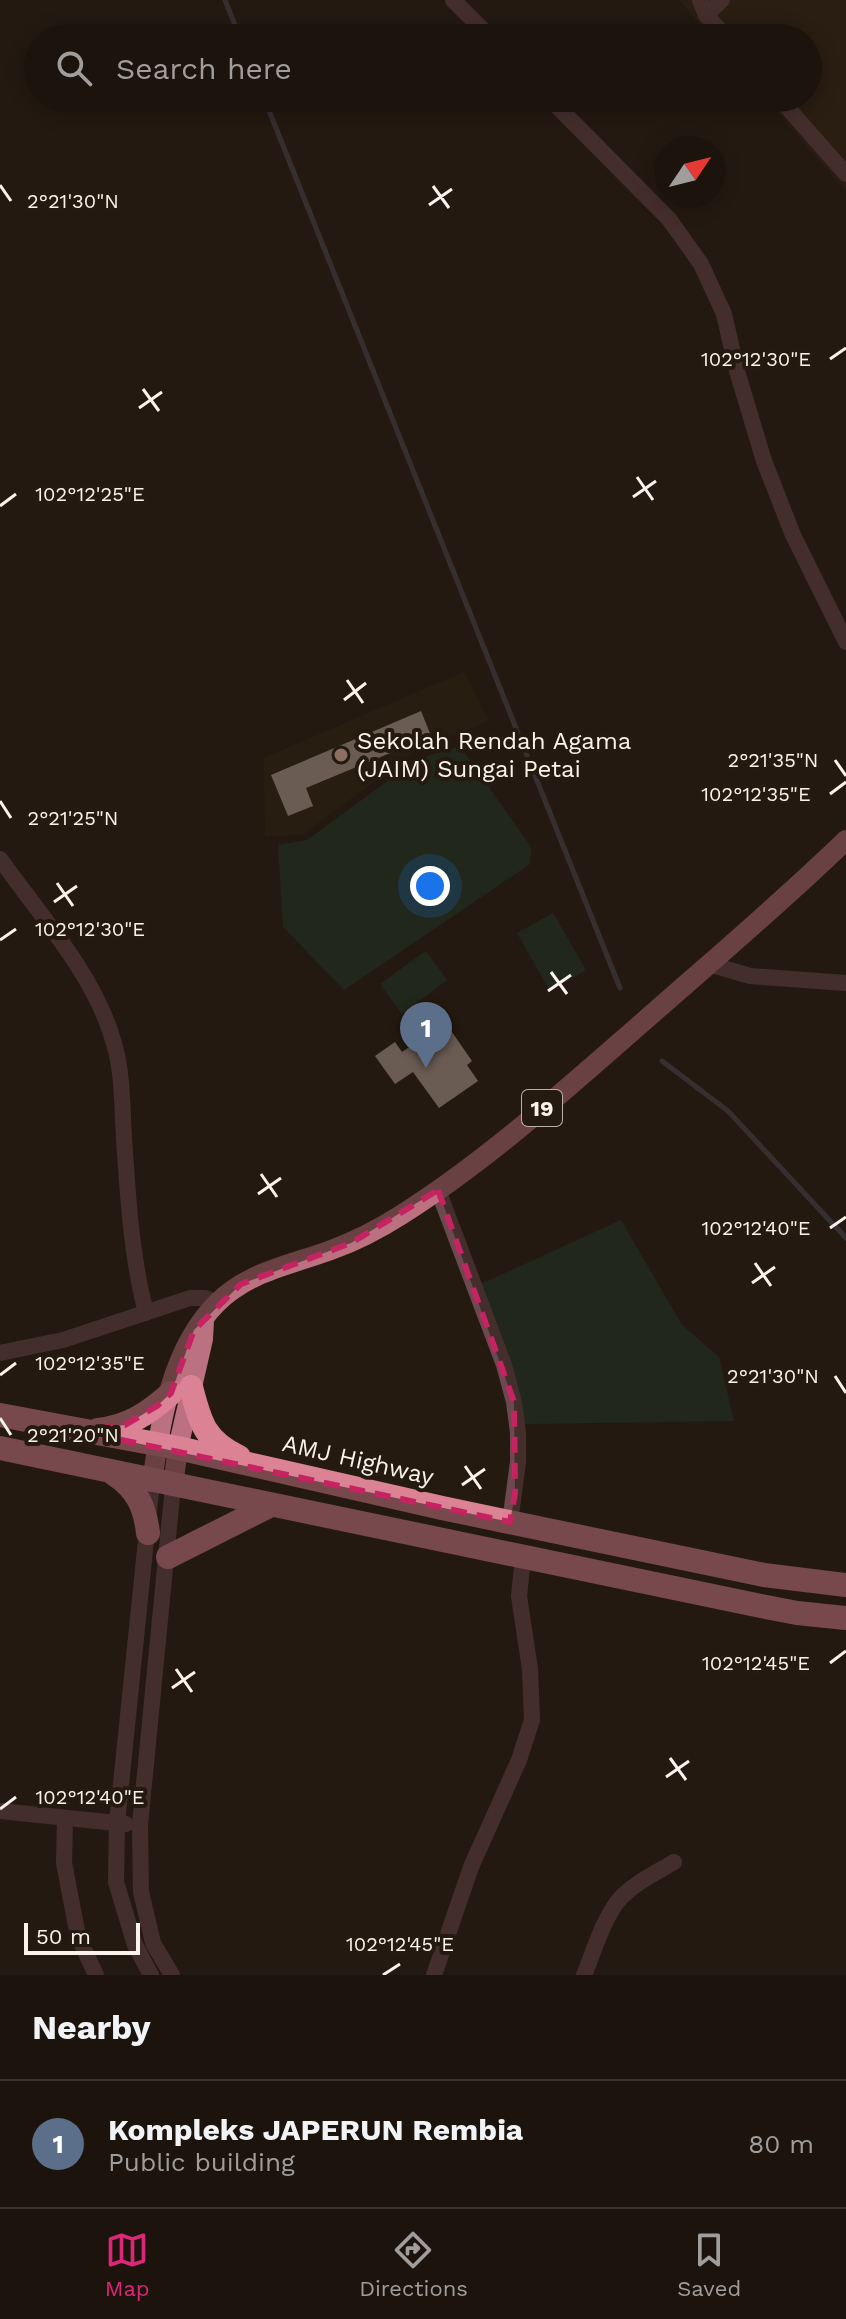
<!DOCTYPE html>
<html lang="en">
<head>
<meta charset="utf-8">
<style>
  :root { --surface:#1c140c; --page:#29211a; --text:#f1f3f6; --muted:#a09e9d; --line:#3a332d; --accent:#db2777 }
  body { margin:0; font-family:"Work Sans",sans-serif; background:var(--page); color:var(--text) }
  .compass { position:absolute; left:654px; top:136px; width:72px; height:72px; border-radius:50%; background:var(--surface); box-shadow:0 4px 20px #0003; rotate:55deg }
  .scale { position:absolute; left:24px; bottom:20px; width:116px; box-sizing:border-box; padding-left:8px; border:4px solid #faf2eb; border-top:0; font-size:22px; line-height:28px; white-space:nowrap; color:#faf2eb; -webkit-text-stroke:6px #251a10; paint-order:stroke }
  .you { position:absolute; left:430px; top:886px; width:28px; height:28px; margin:-20px; border:6px solid #fff; border-radius:50%; background:#1a73e8; box-shadow:0 0 0 12px #1a73e833 }
  .badge { display:grid; place-items:center; width:52px; height:52px; border-radius:50%; background:var(--accent); color:#fff; font-size:26px; font-weight:700 }
  .pin { position:absolute; translate:-50% -66px; filter:drop-shadow(0 2px 4px #0008) }
  .pin::after { content:''; position:absolute; top:42px; width:28px; height:24px; background:inherit; clip-path:polygon(0 0,100% 0,50% 100%) }
  .list { margin:0; padding:0; list-style:none }
  h2 { display:flex; justify-content:space-between; align-items:center; height:104px; margin:0; padding:0 32px; font-size:34px }
  h2 small { font-size:26px; font-weight:400; color:var(--muted) }
  .list li { display:grid; grid-template-columns:52px 1fr auto; gap:24px; align-items:center; box-sizing:border-box; height:128px; padding:0 32px; border-top:2px solid var(--line) }
  .list b { display:block; font-size:30px; white-space:nowrap }
  .list p { margin:0; font-size:26px; white-space:nowrap; color:var(--muted) }
  .list em { font-size:26px; font-style:normal; color:var(--muted) }
  .icon { flex:none; width:44px; height:44px; fill:none; stroke:currentColor; stroke-width:2; stroke-linecap:round; stroke-linejoin:round }
  .map { position:relative; flex:none; width:846px; height:1975px; overflow:hidden }
  .search { position:absolute; background:var(--surface); box-shadow:0 4px 20px #0003; left:24px; right:24px; top:24px; height:88px; display:flex; align-items:center; gap:20px; box-sizing:border-box; padding:0 28px; border-radius:44px; color:var(--muted); font-size:30px }
  .sheet { height:232px; background:var(--surface) }
  nav { display:flex; justify-content:space-around; align-items:center; box-sizing:border-box; height:112px; border-top:2px solid var(--line); background:var(--surface); font-size:22px; color:var(--muted) }
  nav a { display:grid; justify-items:center; gap:4px }
  nav .on { color:var(--accent) }
  .map>svg:first-child { display:block }
</style>
</head>
<body>
<div class="map">
<svg width="846" height="1975" viewBox="0 0 846 1975">
  <rect width="100%" height="100%" fill="#251a10"/>
  <path fill="#322214" d="M 679,0 L 846,0 L 846,191 L 765,98 L 808,98 L 808,38 L 712,38 Z"/>
  <path fill="#2b2313" d="M 464,672 L 488,721 L 415,751 L 302,835 L 265,836 L 264,758 Z"/>
  <g fill="#1d3829">
    <path d="M 460,746 L 531,847 L 530,864 L 344,990 L 283,927 L 278,845 L 307,840 L 418,759 Z"/>
    <path d="M 553,913 L 586,970 L 550,991 L 517,933 Z"/>
    <path d="M 426,951 L 447,980 L 402,1014 L 380,984 Z"/>
    <path d="M 621,1220 L 682,1325 L 719,1357 L 734,1421 L 524,1424 L 481,1284 Z"/>
  </g>
  <g fill="none" stroke-linecap="round" stroke-linejoin="round">
    <g stroke="#4b4b57" stroke-width="5">
      <path d="M 225,0 L 240,38"/>
      <path d="M 264,98 L 620,988"/>
      <path d="M 662,1061 L 728,1111 L 846,1238"/>
    </g>
  </g>
  <g fill="#bfaba5">
    <path d="M 421,711 L 431,736 L 306,788 L 313,806 L 288,816 L 271,775 Z"/>
    <path d="M 445,1022 L 472,1061 L 467,1065 L 478,1081 L 439,1108 L 413,1072 L 395,1084 L 375,1056 L 395,1042 L 402,1052 Z"/>
  </g>
  <g fill="none" stroke-linecap="round" stroke-linejoin="round">
    <g stroke="#6c484f" stroke-width="16">
      <path d="M 453,0 L 491,38"/>
      <path d="M 700,0 L 706,15 L 727,38"/>
      <path d="M 706,15 L 722,0"/>
      <path d="M 549,98 L 669,219 L 701,264 L 724,314 L 737,371 L 764,461 L 793,535 L 846,642"/>
      <path d="M 779,98 L 846,174"/>
      <path d="M 0,859 C 40,915 94,974 113,1040 C 123,1071 122,1106 124,1138 C 128,1197 131,1255 146,1313"/>
      <path d="M 709,964 L 750,976 L 846,983"/>
      <path d="M 438,1190 L 504,1365 L 514,1402 L 518,1433 L 518,1462 L 510,1522"/>
      <path d="M 0,1353 L 63,1340 L 190,1298 L 205,1298 L 217,1303"/>
      <path d="M 0,1811 L 126,1824"/>
      <path d="M 65,1818 L 64,1863 L 78,1936 L 96,1975"/>
      <path d="M 151,1975 L 135,1945 L 116,1882 L 117,1823 L 152,1482"/>
      <path d="M 172,1975 L 153,1943 L 141,1892 L 140,1825 L 173,1486"/>
      <path d="M 434,1975 L 471,1867 L 519,1760 L 532,1720 L 530,1669 L 519,1596 L 523,1557"/>
      <path d="M 584,1975 C 594,1951 602,1922 618,1901 C 632,1884 656,1873 674,1862"/>
    </g>
    <g stroke="#bc7181" stroke-width="20">
      <path d="M 152,1482 C 161,1420 171,1349 217,1303 C 249,1271 291,1265 331,1250 C 356,1241 379,1229 401,1215 C 488,1160 566,1089 643,1022 C 711,962 781,903 846,840"/>
      <path d="M 173,1486 L 178,1448 L 203,1339 L 204,1320"/>
    </g>
    <g stroke="#db8294" stroke-width="24">
      <path d="M 191,1387 C 200,1422 204,1440 239,1457"/>
      <path d="M 0,1415 L 178,1448 L 442,1508 L 764,1575 L 846,1585"/>
      <path d="M 98,1430 C 128,1427 149,1413 171,1393"/>
      <path d="M 0,1448 C 253,1501 507,1553 761,1606 L 797,1613 L 846,1618"/>
      <path d="M 114,1474 C 137,1489 145,1507 148,1533"/>
      <path d="M 168,1557 L 271,1505"/>
    </g>
  </g>
  <path d="M0 0H846V1975H0ZM 438,1190 L 514,1402 L 515,1493 L 510,1522 L 79,1431 L 125,1425 L 157,1406 L 171,1393 L 194,1330 L 241,1284 L 351,1243 Z" fill="#251a10" fill-opacity=".55" fill-rule="evenodd"/>
  <path fill="none" stroke="#c52362" stroke-width="6" stroke-dasharray="16 10" stroke-linejoin="round" d="M 438,1190 L 514,1402 L 515,1493 L 510,1522 L 79,1431 L 125,1425 L 157,1406 L 171,1393 L 194,1330 L 241,1284 L 351,1243 Z"/>
  <path fill="none" stroke="#faf2eb" stroke-width="3" d="M 0,185 L 11,201M 433,186 L 449,208M 429,205 L 452,189M 830,359 L 846,348M 143,389 L 159,411M 139,408 L 162,392M 637,477 L 653,500M 633,497 L 656,481M 0,506 L 16,494M 347,680 L 363,703M 344,700 L 366,683M 835,760 L 846,776M 830,794 L 846,782M 0,801 L 11,818M 57,883 L 73,906M 54,902 L 77,886M 0,940 L 16,929M 551,972 L 567,994M 548,991 L 571,975M 261,1174 L 277,1197M 258,1194 L 281,1178M 830,1228 L 846,1217M 755,1263 L 771,1286M 752,1283 L 775,1267M 0,1375 L 16,1363M 835,1376 L 846,1393M 0,1418 L 11,1435M 465,1466 L 481,1489M 462,1485 L 485,1469M 830,1663 L 846,1651M 176,1669 L 192,1692M 172,1688 L 195,1672M 670,1758 L 686,1780M 666,1777 L 689,1761M 0,1809 L 16,1797M 383,1975 L 400,1964"/>
  <circle fill="#8d6e63" stroke="#251a10" stroke-width="3" cx="341" cy="755" r="8"/>
  <g text-anchor="middle" stroke-width="8" stroke-linejoin="round" paint-order="stroke">
    <rect fill="#251a10" stroke="#bab1a9" stroke-width="2" x="522" y="1090" width="40" height="36" rx="6"/>
    <g font-size="22" font-weight="bold" fill="#faf2eb">
      <text x="542" y="1116">19</text>
    </g>
    <g font-size="24" fill="#faf2eb" stroke="#251a10" text-anchor="start">
      <text x="357" y="749">Sekolah Rendah Agama<tspan x="357" dy="28">(JAIM) Sungai Petai</tspan></text>
    </g>
    <g font-size="24" fill="#faf2eb" stroke="#251a10">
      <text transform="translate(358 1460) rotate(13)" y="8">AMJ Highway</text>
    </g>
  </g>
  <g font-size="20" text-anchor="middle" fill="#faf2eb" stroke="#251a10" stroke-width="8" stroke-linejoin="round" paint-order="stroke">
    <text x="73" y="208">2°21'30"N</text>
    <text x="756" y="366">102°12'30"E</text>
    <text x="90" y="501">102°12'25"E</text>
    <text x="773" y="767">2°21'35"N</text>
    <text x="756" y="801">102°12'35"E</text>
    <text x="73" y="825">2°21'25"N</text>
    <text x="90" y="936">102°12'30"E</text>
    <text x="756" y="1235">102°12'40"E</text>
    <text x="90" y="1370">102°12'35"E</text>
    <text x="773" y="1383">2°21'30"N</text>
    <text x="73" y="1442">2°21'20"N</text>
    <text x="756" y="1670">102°12'45"E</text>
    <text x="90" y="1804">102°12'40"E</text>
    <text x="400" y="1951">102°12'45"E</text>
  </g>
</svg>
<svg class="compass" viewBox="-18 -18 36 36"><path d="M0-13l5 13h-10z" fill="#e53935"/><path d="M0 13l5-13h-10z" fill="#a09e9d"/></svg>
<div class="scale">50 m</div>
<div class="you"></div>
<div class="pin badge" style="left:426px;top:1068px;background:#5c6f8a">1</div>
<div class="search"><svg class="icon" aria-label="search" viewBox="0 0 24 24"><circle cx="10" cy="10" r="6"/><path d="M15 15l6 6"/></svg>Search here</div>
</div>
<section class="sheet">
<h2>Nearby<small></small></h2>
<ul class="list">
<li><span class="badge" style="background:#5c6f8a">1</span><div><b>Kompleks JAPERUN Rembia</b><p>Public building</p></div><em>80 m</em></li>
</ul>
</section>
<nav>
<a class="on"><svg class="icon" aria-label="map" viewBox="0 0 24 24"><path d="M3 6l6-2 6 2 6-2v14l-6 2-6-2-6 2zM9 4v14M15 6v14"/></svg>Map</a>
<a><svg class="icon" aria-label="directions" viewBox="0 0 24 24"><path d="M12 3l9 9-9 9-9-9zM9 14v-3h6M13 9l2 2-2 2"/></svg>Directions</a>
<a><svg class="icon" aria-label="saved" viewBox="0 0 24 24"><path d="M7 4h10v16l-5-4-5 4z"/></svg>Saved</a>
</nav>
</body>
</html>
